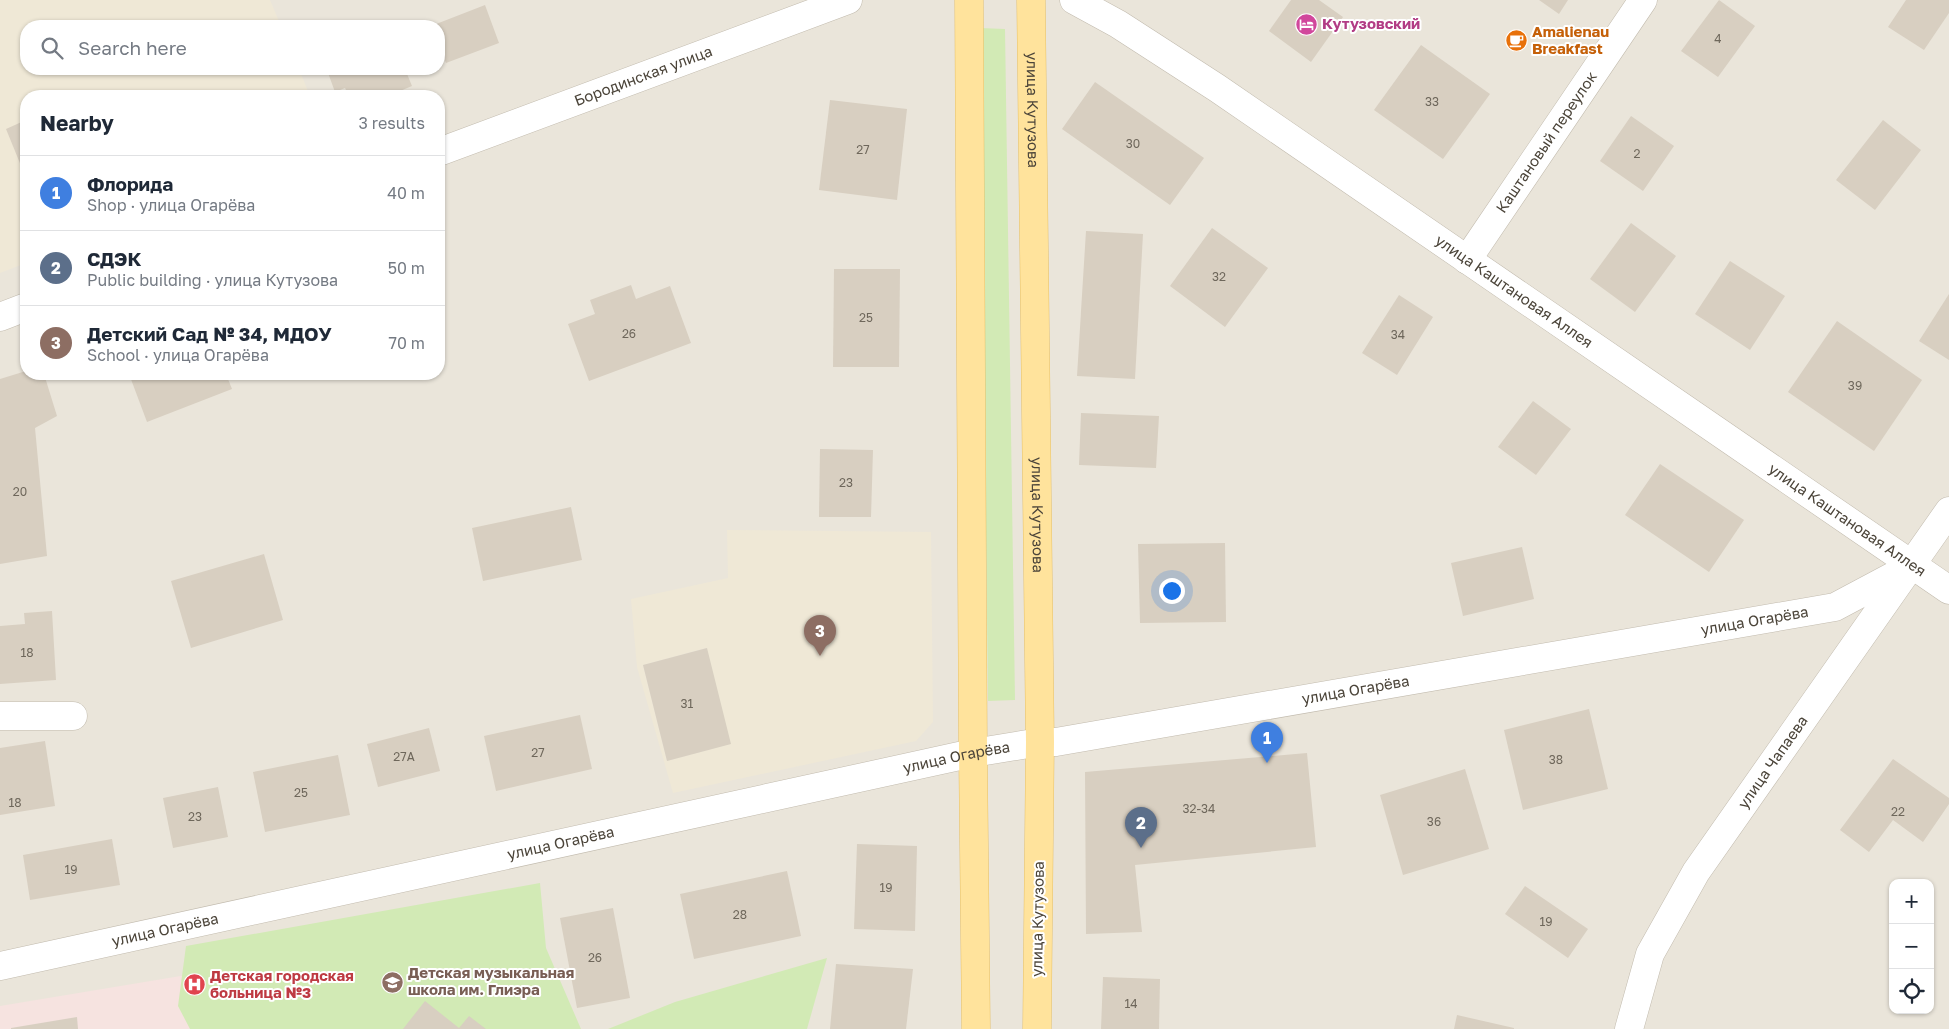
<!DOCTYPE html>
<html lang="en">
<head>
<meta charset="utf-8">
<style>
  :root { --surface:#fff; --page:#f2f2f3; --text:#1f2937; --muted:#747a83; --line:#e0e1e3; --accent:#fc3f1d }
  body { margin:0; font-family:"Golos Text",sans-serif; background:var(--page); color:var(--text) }
  .controls { position:absolute; right:15px; bottom:15px; display:grid; overflow:hidden; border-radius:10px; box-shadow:0 1px 4px #0004 }
  .controls button { width:45px; height:45px; display:grid; place-items:center; padding:0; border:0; border-bottom:1px solid var(--line); background:var(--surface); color:var(--text); font:25px sans-serif }
  .you { position:absolute; left:1171px; top:590px; width:18px; height:18px; margin:-12px; border:4px solid #fff; border-radius:50%; background:#1a73e8; box-shadow:0 0 0 8px #1a73e833 }
  .badge { display:grid; place-items:center; width:32px; height:32px; border-radius:50%; background:var(--accent); color:#fff; font-size:16px; font-weight:700 }
  .pin { position:absolute; translate:-50% -41px; filter:drop-shadow(0 1px 2px #0008) }
  .pin::after { content:''; position:absolute; top:26px; width:18px; height:15px; background:inherit; clip-path:polygon(0 0,100% 0,50% 100%) }
  .list { margin:0; padding:0; list-style:none }
  h2 { display:flex; justify-content:space-between; align-items:center; height:65px; margin:0; padding:0 20px; font-size:21px }
  h2 small { font-size:16px; font-weight:400; color:var(--muted) }
  .list li { display:grid; grid-template-columns:32px 1fr auto; gap:15px; align-items:center; box-sizing:border-box; height:75px; padding:0 20px; border-top:1px solid var(--line) }
  .list b { display:block; font-size:19px; white-space:nowrap }
  .list p { margin:0; font-size:16px; white-space:nowrap; color:var(--muted) }
  .list em { font-size:16px; font-style:normal; color:var(--muted) }
  .icon { flex:none; width:28px; height:28px; fill:none; stroke:currentColor; stroke-width:2; stroke-linecap:round; stroke-linejoin:round }
  .map { position:relative; flex:none; width:1949px; height:1029px; overflow:hidden }
  .search { position:absolute; background:var(--surface); box-shadow:0 1px 4px #0004; left:20px; top:20px; width:425px; height:55px; display:flex; align-items:center; gap:12px; box-sizing:border-box; padding:0 18px; border-radius:20px; color:var(--muted); font-size:19px }
  .panel { position:absolute; background:var(--surface); box-shadow:0 1px 4px #0004; left:20px; top:90px; width:425px; height:290px; border-radius:20px }
  .map>svg:first-child { display:block }
</style>
</head>
<body>
<div class="map">
<svg width="1949" height="1029" viewBox="0 0 1949 1029">
  <rect width="100%" height="100%" fill="#f6f3ec"/>
  <path fill="#eae5da" fill-rule="evenodd" d="M 0,0 L 1949,0 L 1949,1029 L 0,1029 ZM 26,26 L 439,26 L 439,69 L 26,69 ZM 26,96 L 439,96 L 439,374 L 26,374 ZM 1893,883 L 1930,883 L 1930,1010 L 1893,1010 Z"/>
  <g fill="#efe8d6" fill-rule="evenodd">
    <path d="M 0,0 L 270,0 L 281,26 L 26,26 L 26,69 L 299,69 L 310,96 L 26,96 L 26,263 L 0,273 Z"/>
    <path d="M 727,530 L 931,532 L 933,722 L 916,741 L 673,793 L 637,667 L 631,599 L 728,578 ZM 706,648 L 730,744 L 667,761 L 643,665 Z"/>
  </g>
  <path fill="#f6e3e0" d="M 259,963 L 260,1029 L 0,1029 L 0,1006 Z"/>
  <g fill="#d2eab5">
    <path d="M 980,28 L 1005,29 L 1015,700 L 988,701 Z"/>
    <path d="M 540,883 L 546,948 L 581,1029 L 190,1029 L 178,1006 L 186,946 Z"/>
    <path d="M 827,958 L 807,1029 L 608,1029 L 675,1002 Z"/>
  </g>
  <g fill="#d8cfc1">
    <path d="M 1291,0 L 1319,0 L 1343,17 L 1311,62 L 1269,31 Z"/>
    <path d="M 1539,0 L 1568,0 L 1559,14 Z"/>
    <path d="M 1719,0 L 1755,26 L 1718,77 L 1681,51 Z"/>
    <path d="M 1906,0 L 1949,0 L 1949,13 L 1924,50 L 1888,27 Z"/>
    <path d="M 485,5 L 499,43 L 446,63 L 439,44 L 439,26 L 431,26 Z"/>
    <path d="M 1421,45 L 1490,94 L 1443,159 L 1374,110 Z"/>
    <path d="M 331,69 L 405,69 L 412,86 L 388,96 L 349,96 L 345,88 L 335,92 L 327,70 Z"/>
    <path d="M 1095,82 L 1204,158 L 1170,205 L 1062,129 Z"/>
    <path d="M 830,100 L 907,109 L 897,200 L 819,190 Z"/>
    <path d="M 1631,116 L 1674,146 L 1643,191 L 1600,161 Z"/>
    <path d="M 26,120 L 26,178 L 6,129 Z"/>
    <path d="M 1883,120 L 1921,150 L 1875,210 L 1836,180 Z"/>
    <path d="M 1631,223 L 1676,256 L 1635,312 L 1590,279 Z"/>
    <path d="M 1212,228 L 1268,268 L 1225,327 L 1170,286 Z"/>
    <path d="M 1086,231 L 1143,234 L 1135,379 L 1077,376 Z"/>
    <path d="M 1730,261 L 1785,296 L 1750,350 L 1695,314 Z"/>
    <path d="M 834,269 L 900,269 L 899,367 L 833,367 Z"/>
    <path d="M 631,285 L 636,299 L 670,286 L 691,343 L 589,381 L 568,324 L 595,314 L 590,300 Z"/>
    <path d="M 1949,294 L 1949,360 L 1919,341 Z"/>
    <path d="M 1399,295 L 1433,317 L 1397,375 L 1362,353 Z"/>
    <path d="M 1837,321 L 1922,380 L 1874,451 L 1788,392 Z"/>
    <path d="M 26,371 L 26,374 L 44,374 L 57,416 L 35,428 L 47,556 L 0,564 L 0,379 Z"/>
    <path d="M 129,374 L 226,374 L 232,389 L 147,422 Z"/>
    <path d="M 1533,401 L 1571,429 L 1536,475 L 1498,447 Z"/>
    <path d="M 1081,413 L 1159,416 L 1156,468 L 1079,465 Z"/>
    <path d="M 820,449 L 873,450 L 871,517 L 819,517 Z"/>
    <path d="M 1660,464 L 1744,520 L 1709,572 L 1625,515 Z"/>
    <path d="M 571,507 L 582,560 L 483,581 L 472,528 Z"/>
    <path d="M 1225,543 L 1226,622 L 1140,623 L 1138,544 Z"/>
    <path d="M 1522,547 L 1534,599 L 1463,616 L 1451,563 Z"/>
    <path d="M 264,554 L 283,620 L 191,648 L 171,581 Z"/>
    <path d="M 52,611 L 56,680 L 0,684 L 0,626 L 25,624 L 24,613 Z"/>
    <path d="M 707,648 L 731,744 L 667,761 L 643,665 Z"/>
    <path d="M 1589,709 L 1608,789 L 1523,810 L 1504,730 Z"/>
    <path d="M 580,715 L 592,769 L 496,791 L 484,736 Z"/>
    <path d="M 429,728 L 440,771 L 378,787 L 367,744 Z"/>
    <path d="M 45,741 L 55,806 L 0,815 L 0,748 Z"/>
    <path d="M 1307,753 L 1316,847 L 1135,865 L 1142,932 L 1086,934 L 1085,772 Z"/>
    <path d="M 338,755 L 350,815 L 265,832 L 253,772 Z"/>
    <path d="M 1893,759 L 1949,798 L 1949,804 L 1923,842 L 1893,820 L 1869,852 L 1840,830 Z"/>
    <path d="M 1465,769 L 1489,849 L 1403,875 L 1380,795 Z"/>
    <path d="M 218,787 L 228,837 L 173,848 L 163,798 Z"/>
    <path d="M 112,839 L 120,885 L 30,900 L 23,855 Z"/>
    <path d="M 857,844 L 917,846 L 915,931 L 854,929 Z"/>
    <path d="M 787,871 L 801,936 L 694,959 L 680,894 Z"/>
    <path d="M 1525,886 L 1588,929 L 1568,958 L 1505,914 Z"/>
    <path d="M 613,908 L 630,998 L 577,1008 L 560,918 Z"/>
    <path d="M 836,964 L 913,969 L 906,1029 L 830,1029 Z"/>
    <path d="M 1103,977 L 1160,979 L 1159,1029 L 1101,1029 Z"/>
    <path d="M 425,1001 L 459,1028 L 469,1016 L 486,1029 L 403,1029 Z"/>
    <path d="M 1457,1015 L 1514,1028 L 1514,1029 L 1454,1029 Z"/>
    <path d="M 77,1017 L 78,1029 L 11,1029 L 11,1028 Z"/>
  </g>
  <g fill="none" stroke-linecap="round" stroke-linejoin="round">
    <defs>
      <g id="minor">
        <path id="s1" d="M 1074,0 L 1118,24 L 1217,88 L 1949,590"/>
        <path id="s2" d="M 439,152 L 848,0"/>
        <path id="s3" d="M 1467,260 L 1643,0"/>
        <path d="M 0,317 L 26,307"/>
        <path d="M 0,716 L 73,716"/>
        <path id="s4" d="M 0,966 L 973,753 L 1040,742 L 1056,742 L 1835,607 L 1912,566"/>
        <path id="s5" d="M 1629,1029 L 1650,954 L 1696,872 L 1949,511"/>
      </g>
      <g id="major">
        <path d="M 969,0 L 973,753 L 976,1029"/>
        <path id="s6" d="M 1031,0 L 1040,742 L 1037,1029"/>
      </g>
    </defs>
    <use href="#minor" stroke="#c2bbae" stroke-width="29"/>
    <use href="#major" stroke="#e6c16a" stroke-width="29"/>
    <use href="#minor" stroke="#fff" stroke-width="28"/>
    <use href="#major" stroke="#ffe39c" stroke-width="28"/>
  </g>
  <defs>
    <symbol id="hotel-disc" viewBox="-11 -11 22 22"><circle r="9.5" fill="#d1479c" stroke="#fff"/><path d="M-6-4.5h1.5V1H6V5H4.5V3h-9V5H-6ZM-4 0a1.8 1.8 0 1 1 3.6 0ZM.5 0V-2.5h3Q6-2.5 6 0Z" fill="#fff"/></symbol>
    <symbol id="cafe-disc" viewBox="-11 -11 22 22"><circle r="9.5" fill="#e8710a" stroke="#fff"/><path d="M-5.5-4.5H6V0H3Q3 3.5 0 3.5H-2.5Q-5.5 3.5-5.5 0ZM3-3.2v2h1.7v-2ZM-6 4.5H4V6H-6Z" fill="#fff"/></symbol>
    <symbol id="school-disc" viewBox="-11 -11 22 22"><circle r="9.5" fill="#8d6e63" stroke="#fff"/><path d="M0-5L7-2L0 1L-7-2ZM-4 1L0 2.5L4 1V4Q0 6-4 4Z" fill="#fff"/></symbol>
    <symbol id="hospital-disc" viewBox="-11 -11 22 22"><circle r="9.5" fill="#e0444e" stroke="#fff"/><path d="M-5-5h3v3.5h4V-5h3V5h-3V1.5h-4V5h-3Z" fill="#fff"/></symbol>
  </defs>
  <g fill-rule="evenodd">
    <use href="#hotel-disc" x="1294" y="12" width="25" height="25"/>
    <use href="#cafe-disc" x="1504" y="28" width="25" height="25"/>
    <use href="#school-disc" x="380" y="970" width="25" height="25"/>
    <use href="#hospital-disc" x="182" y="972" width="25" height="25"/>
  </g>
  <g text-anchor="middle" stroke-width="4" stroke-linejoin="round" paint-order="stroke">
    <g font-size="12" fill="#6e675b">
      <text x="1718" y="43">4</text>
      <text x="1432" y="106">33</text>
      <text x="1133" y="148">30</text>
      <text x="863" y="154">27</text>
      <text x="1637" y="158">2</text>
      <text x="1219" y="281">32</text>
      <text x="866" y="322">25</text>
      <text x="629" y="338">26</text>
      <text x="1398" y="339">34</text>
      <text x="1855" y="390">39</text>
      <text x="846" y="487">23</text>
      <text x="20" y="496">20</text>
      <text x="27" y="657">18</text>
      <text x="687" y="708">31</text>
      <text x="538" y="757">27</text>
      <text x="404" y="761">27А</text>
      <text x="1556" y="764">38</text>
      <text x="301" y="797">25</text>
      <text x="15" y="807">18</text>
      <text x="1199" y="813">32-34</text>
      <text x="1898" y="816">22</text>
      <text x="195" y="821">23</text>
      <text x="1434" y="826">36</text>
      <text x="71" y="874">19</text>
      <text x="886" y="892">19</text>
      <text x="740" y="919">28</text>
      <text x="1546" y="926">19</text>
      <text x="595" y="962">26</text>
      <text x="1131" y="1008">14</text>
    </g>
    <g font-size="15" font-weight="bold" fill="#b23c85" stroke="#fff" text-anchor="start">
      <text x="1322" y="29">Кутузовский</text>
    </g>
    <g font-size="15" font-weight="bold" fill="#c56008" stroke="#fff" text-anchor="start">
      <text x="1532" y="37">Amalienau<tspan x="1532" dy="17">Breakfast</tspan></text>
    </g>
    <g font-size="15" fill="#4b4439" stroke="#fff">
      <text dy="5" stroke="none"><textPath href="#s2" startOffset="218">Бородинская улица</textPath></text>
      <text dy="5" stroke="none"><textPath href="#s6" startOffset="110">улица Кутузова</textPath></text>
      <text dy="5" stroke="none"><textPath href="#s3" startOffset="142">Каштановый переулок</textPath></text>
      <text dy="5" stroke="none"><textPath href="#s1" startOffset="528">улица Каштановая Аллея</textPath></text>
      <text dy="5" stroke="none"><textPath href="#s6" startOffset="515">улица Кутузова</textPath></text>
      <text dy="5" stroke="none"><textPath href="#s1" startOffset="932">улица Каштановая Аллея</textPath></text>
      <text dy="5" stroke="none"><textPath href="#s4" startOffset="1789">улица Огарёва</textPath></text>
      <text dy="5" stroke="none"><textPath href="#s4" startOffset="1384">улица Огарёва</textPath></text>
      <text dy="5" stroke="none"><textPath href="#s4" startOffset="979">улица Огарёва</textPath></text>
      <text dy="5" stroke="none"><textPath href="#s5" startOffset="306">улица Чапаева</textPath></text>
      <text dy="5" stroke="none"><textPath href="#s4" startOffset="574">улица Огарёва</textPath></text>
      <text transform="translate(1038 919) rotate(-89)" y="5">улица Кутузова</text>
      <text dy="5" stroke="none"><textPath href="#s4" startOffset="169">улица Огарёва</textPath></text>
    </g>
    <g font-size="15" font-weight="bold" fill="#785e54" stroke="#fff" text-anchor="start">
      <text x="408" y="978">Детская музыкальная<tspan x="408" dy="17">школа им. Глиэра</tspan></text>
    </g>
    <g font-size="15" font-weight="bold" fill="#be3a42" stroke="#fff" text-anchor="start">
      <text x="210" y="981">Детская городская<tspan x="210" dy="17">больница №3</tspan></text>
    </g>
  </g>
</svg>
<div class="controls">
<button>+</button>
<button>−</button>
<button><svg class="icon" aria-label="locate" viewBox="0 0 24 24"><circle cx="12" cy="12" r="6"/><path d="M12 2v4M12 18v4M2 12h4M18 12h4"/></svg></button>
</div>
<div class="you"></div>
<div class="pin badge" style="left:1267px;top:763px;background:#3f7fe0">1</div>
<div class="pin badge" style="left:1141px;top:848px;background:#5c6f8a">2</div>
<div class="pin badge" style="left:820px;top:656px;background:#8d6e63">3</div>
<div class="search"><svg class="icon" aria-label="search" viewBox="0 0 24 24"><circle cx="10" cy="10" r="6"/><path d="M15 15l6 6"/></svg>Search here</div>
<section class="panel">
<h2>Nearby<small>3 results</small></h2>
<ul class="list">
<li><span class="badge" style="background:#3f7fe0">1</span><div><b>Флорида</b><p>Shop · улица Огарёва</p></div><em>40 m</em></li>
<li><span class="badge" style="background:#5c6f8a">2</span><div><b>СДЭК</b><p>Public building · улица Кутузова</p></div><em>50 m</em></li>
<li><span class="badge" style="background:#8d6e63">3</span><div><b>Детский Сад № 34, МДОУ</b><p>School · улица Огарёва</p></div><em>70 m</em></li>
</ul>
</section>
</div>
</body>
</html>
